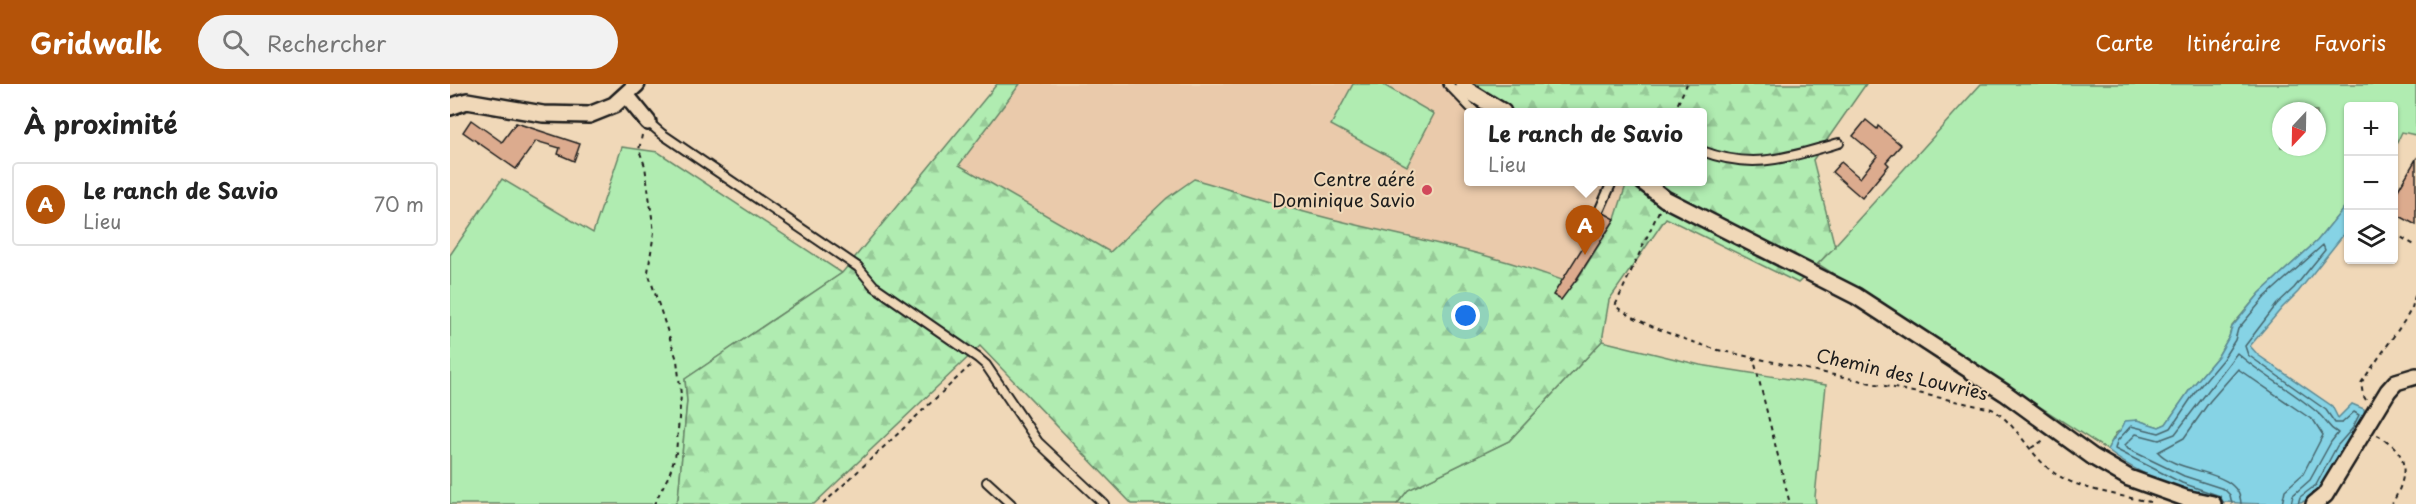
<!DOCTYPE html>
<html lang="fr">
<head>
<meta charset="utf-8">
<style>
  :root { --surface:#fff; --page:#f2f2f2; --text:#222; --muted:#767676; --line:#e0e0e0; --accent:#b45309 }
  body { margin:0; font-family:"Playpen Sans",sans-serif; background:var(--page); color:var(--text) }
  .controls { position:absolute; right:18px; top:18px; display:grid; overflow:hidden; border-radius:6px; box-shadow:0 2px 4px #0004 }
  .controls button { width:54px; height:54px; display:grid; place-items:center; padding:0; border:0; border-bottom:2px solid var(--line); background:var(--surface); color:var(--text); font:30px sans-serif }
  .compass { position:absolute; left:1822px; top:18px; width:54px; height:54px; border-radius:50%; background:var(--surface); box-shadow:0 2px 4px #0004; rotate:202deg }
  .you { position:absolute; left:1016px; top:232px; width:21px; height:21px; margin:-15px; border:4px solid #fff; border-radius:50%; background:#1a73e8; box-shadow:0 0 0 9px #1a73e833 }
  .badge { display:grid; place-items:center; width:39px; height:39px; border-radius:50%; background:var(--accent); color:#fff; font-size:20px; font-weight:700 }
  .pin { position:absolute; translate:-50% -50px; filter:drop-shadow(0 2px 3px #0008) }
  .pin::after { content:''; position:absolute; top:32px; width:21px; height:18px; background:inherit; clip-path:polygon(0 0,100% 0,50% 100%) }
  .popup { position:absolute; left:1014px; top:24px; width:243px; height:78px; box-sizing:border-box; display:grid; place-content:center; border-radius:6px; background:var(--surface); filter:drop-shadow(0 2px 4px #0005); font-size:20px; white-space:nowrap; color:var(--muted) }
  .popup b { font-size:22px; color:var(--text) }
  .popup::after { content:''; position:absolute; left:50%; top:100%; margin-left:-12px; border:12px solid transparent; border-top-color:var(--surface) }
  .list { margin:0; padding:0; list-style:none }
  h2 { display:flex; justify-content:space-between; align-items:center; height:78px; margin:0; padding:0 24px; font-size:26px }
  h2 small { font-size:20px; font-weight:400; color:var(--muted) }
  .list li { display:grid; grid-template-columns:39px 1fr auto; gap:18px; align-items:center; box-sizing:border-box; height:84px; margin:0 12px 12px; padding:0 12px; border:2px solid var(--line); border-radius:6px }
  .list b { display:block; font-size:22px; white-space:nowrap }
  .list p { margin:0; font-size:20px; white-space:nowrap; color:var(--muted) }
  .list em { font-size:20px; font-style:normal; color:var(--muted) }
  .icon { flex:none; width:33px; height:33px; fill:none; stroke:currentColor; stroke-width:2; stroke-linecap:round; stroke-linejoin:round }
  .map { position:relative; flex:none; width:1966px; height:420px; overflow:hidden }
  header { display:flex; align-items:center; gap:36px; box-sizing:border-box; height:84px; padding:0 30px; background:var(--accent); color:#fff }
  header strong { font-size:28px }
  nav { display:flex; gap:33px; margin-inline-start:auto; font-size:21px }
  .search { width:420px; height:54px; background:var(--page); display:flex; align-items:center; gap:15px; box-sizing:border-box; padding:0 21px; border-radius:33px; color:var(--muted); font-size:22px }
  main { display:flex }
  aside { flex:1; background:var(--surface) }
  .map>svg:first-child { display:block }
</style>
</head>
<body>
<header>
<strong>Gridwalk</strong>
<div class="search"><svg class="icon" aria-label="search" viewBox="0 0 24 24"><circle cx="10" cy="10" r="6"/><path d="M15 15l6 6"/></svg>Rechercher</div>
<nav><a>Carte</a><a>Itinéraire</a><a>Favoris</a></nav>
</header>
<main>
<aside>
<h2>À proximité<small></small></h2>
<ul class="list">
<li><span class="badge">A</span><div><b>Le ranch de Savio</b><p>Lieu</p></div><em>70 m</em></li>
</ul>
</aside>
<div class="map">
<svg width="1966" height="420" viewBox="0 0 1966 420">
  <defs>
    <pattern id="forest-firs" width="22" height="20" patternUnits="userSpaceOnUse" patternTransform="scale(1.5)"><rect width="22" height="20" fill="#b0ecb1"/><path d="M5 1l3.5 6h-7zM16 11l3.5 6h-7z" fill="#97ca98"/></pattern>
  </defs>
  <rect width="100%" height="100%" fill="#f0d8b8"/>
  <filter id="ink" filterUnits="userSpaceOnUse"><feTurbulence type="fractalNoise" baseFrequency=".0167" numOctaves="2"/><feDisplacementMap in="SourceGraphic" scale="12" xChannelSelector="R" yChannelSelector="G"/><feConvolveMatrix kernelMatrix="1 2 1 2 8 2 1 2 1" color-interpolation-filters="sRGB"/></filter>
  <g filter="url(#ink)">
    <path fill="#eacaab" d="M 547,0 L 1007,0 L 1041,28 L 1018,28 L 1018,98 L 1177,98 L 1165,135 L 1126,196 L 1122,200 L 1095,189 L 993,161 L 864,131 L 717,114 L 660,168 L 491,71 Z"/>
    <g fill="#b0ecb1" stroke="#668466" stroke-width="1.5" fill-rule="evenodd">
      <path d="M 903,0 L 932,0 L 984,30 L 957,82 L 881,41 Z"/>
      <path d="M 1531,0 L 1966,0 L 1966,51 L 1952,48 L 1944,65 L 1944,22 L 1898,22 L 1898,119 L 1867,157 L 1810,209 L 1782,242 L 1779,253 L 1768,272 L 1741,304 L 1716,340 L 1709,343 L 1687,336 L 1666,349 L 1657,366 L 1368,180 ZM 1831,27 L 1867,27 L 1867,63 L 1831,63 Z"/>
      <path d="M 172,63 L 208,68 L 392,189 L 235,295 L 237,317 L 228,415 L 225,420 L 0,420 L 0,171 L 52,95 L 143,149 Z"/>
      <path d="M 1152,257 L 1250,281 L 1376,301 L 1365,413 L 1366,420 L 947,420 L 958,406 L 1059,357 Z"/>
    </g>
    <path fill="url(#forest-firs)" stroke="#668466" stroke-width="1.5" d="M 547,0 L 570,0 L 509,81 L 660,168 L 717,114 L 744,95 C 785,107 825,121 866,131 C 951,153 1040,167 1122,200 L 1127,196 L 1165,135 L 1177,98 L 1252,98 L 1252,28 L 1065,28 L 1018,0 L 1416,0 L 1363,76 L 1385,163 L 1348,199 L 1216,134 L 1159,216 L 1152,257 L 1059,357 L 958,406 L 947,420 L 682,420 L 530,262 L 364,420 L 225,420 L 228,415 L 237,317 L 235,295 L 392,189 Z"/>
    <path fill="#86d3e5" stroke="#5c8a95" stroke-width="1.5" d="M 1898,119 L 1898,145 L 1848,208 L 1832,224 L 1800,262 L 1808,271 L 1882,322 L 1888,334 L 1902,320 L 1914,325 L 1915,334 L 1897,362 L 1892,365 C 1883,382 1876,403 1860,415 C 1851,420 1835,420 1824,420 C 1806,420 1787,420 1769,417 C 1739,412 1680,386 1657,366 C 1663,352 1672,348 1675,337 L 1687,336 L 1709,343 L 1716,340 L 1741,304 L 1768,272 L 1779,253 L 1782,243 L 1810,209 L 1867,157 Z"/>
    <g fill="none" stroke-linecap="round" stroke-linejoin="round">
      <g stroke="#46656c" stroke-width="1.5">
        <path d="M 1774,420 L 1770,412 L 1732,399 L 1665,365 L 1667,357 L 1681,342 L 1709,349 L 1721,344 L 1746,307 L 1773,275 L 1785,256 L 1788,245 L 1815,213 L 1873,161 L 1875,166 L 1844,204 L 1827,220 L 1795,262 L 1798,271 L 1876,326 L 1885,339 L 1892,339 L 1904,328 L 1909,331 L 1902,345 L 1887,362 L 1866,401 L 1850,413 L 1848,420"/>
        <path d="M 1782,420 L 1780,411 L 1774,405 L 1734,392 L 1678,365 L 1675,361 L 1686,350 L 1709,356 L 1725,350 L 1787,269 C 1811,291 1844,307 1869,330 C 1878,338 1876,342 1888,349 L 1881,358 L 1860,396 L 1843,411 L 1841,420"/>
        <path d="M 1791,420 C 1790,384 1729,391 1708,368 L 1734,354 L 1760,317 L 1788,285 L 1864,337 L 1873,351 L 1853,390 L 1835,406 L 1832,420"/>
      </g>
    </g>
    <g fill="#dcab8e" stroke="#1c1c1c" stroke-width="1.5">
      <path d="M 21,36 L 52,58 L 66,39 L 130,60 L 124,77 L 108,70 L 110,64 L 86,57 L 66,85 L 13,48 Z"/>
      <path d="M 1416,36 L 1427,45 L 1428,42 L 1451,61 L 1436,78 L 1439,81 L 1412,114 L 1382,88 L 1391,78 L 1410,94 L 1427,72 L 1403,52 Z"/>
      <path d="M 1966,75 L 1966,141 L 1944,129 L 1944,104 L 1948,106 Z"/>
      <path d="M 1154,129 L 1165,135 L 1126,196 L 1111,216 L 1103,211 Z"/>
    </g>
    <g fill="none" stroke-linecap="round" stroke-linejoin="round">
      <defs>
        <g id="service">
          <path d="M 998,0 L 1025,28"/>
          <path d="M 198,38 L 212,50 L 408,183 L 424,202 L 528,274 L 536,281 L 588,358 L 654,420"/>
          <path d="M 1252,67 C 1304,87 1338,73 1389,59"/>
          <path d="M 1150,125 L 1162,98"/>
          <path d="M 537,398 L 561,420"/>
        </g>
        <g id="minor">
          <path d="M 1013,0 L 1017,6 L 1053,28"/>
          <path d="M 176,11 L 198,38"/>
          <path d="M 0,23 L 17,17 L 93,30 L 139,31 L 164,21 L 187,0"/>
          <path d="M 1193,98 L 1215,115 L 1406,212 L 1555,309 L 1643,373 L 1679,394 L 1735,414 L 1763,420"/>
          <path d="M 1864,420 L 1875,411 L 1938,307 L 1946,298 L 1966,292"/>
        </g>
      </defs>
      <use href="#service" stroke="#1c1c1c" stroke-width="12"/>
      <use href="#minor" stroke="#1c1c1c" stroke-width="20"/>
      <g stroke="#1c1c1c" stroke-width="2" stroke-dasharray="4.5 4.5" stroke-linecap="butt">
        <path d="M 1224,28 L 1237,0"/>
        <path d="M 192,51 L 189,66 L 195,82 L 204,148 L 198,188 L 227,276 L 231,311 L 226,369 L 219,391 L 204,420"/>
        <path d="M 1209,127 L 1165,222 C 1196,243 1233,255 1268,266 L 1542,325 C 1567,341 1577,366 1599,385 C 1622,405 1670,411 1700,418"/>
        <path d="M 1944,149 L 1966,162"/>
        <path d="M 1303,272 L 1340,420"/>
        <path d="M 1916,316 L 1913,311 L 1911,299 L 1955,236 L 1962,224 L 1966,208"/>
        <path d="M 1927,351 C 1960,368 1959,390 1942,420"/>
        <path d="M 1581,364 L 1594,356"/>
        <path d="M 373,420 L 520,282"/>
      </g>
      <use href="#service" stroke="#f0d8b8" stroke-width="8"/>
      <use href="#minor" stroke="#f0d8b8" stroke-width="15"/>
    </g>
  </g>
  <circle fill="#d1495b" stroke="#f0d8b8" stroke-width="2" cx="977" cy="106" r="6"/>
  <g text-anchor="middle" stroke-width="4.5" stroke-linejoin="round" paint-order="stroke">
    <g font-size="18" fill="#1c1c1c" stroke="#f0d8b8" text-anchor="end">
      <text x="965" y="102">Centre aéré<tspan x="965" dy="21">Dominique Savio</tspan></text>
    </g>
    <g font-size="18" fill="#1c1c1c" stroke="#f0d8b8">
      <text transform="translate(1452 291) rotate(13)" y="6">Chemin des Louvries</text>
    </g>
  </g>
</svg>
<div class="controls">
<button>+</button>
<button>−</button>
<button><svg class="icon" aria-label="layers" viewBox="0 0 24 24"><path d="M12 4l9 5-9 5-9-5zM3 14l9 5 9-5"/></svg></button>
</div>
<svg class="compass" viewBox="-18 -18 36 36"><path d="M0-13l5 13h-10z" fill="#e53935"/><path d="M0 13l5-13h-10z" fill="#767676"/></svg>
<div class="you"></div>
<div class="pin badge" style="left:1135px;top:171px">A</div>
<div class="popup"><b>Le ranch de Savio</b>Lieu</div>
</div>
</main>
</body>
</html>
